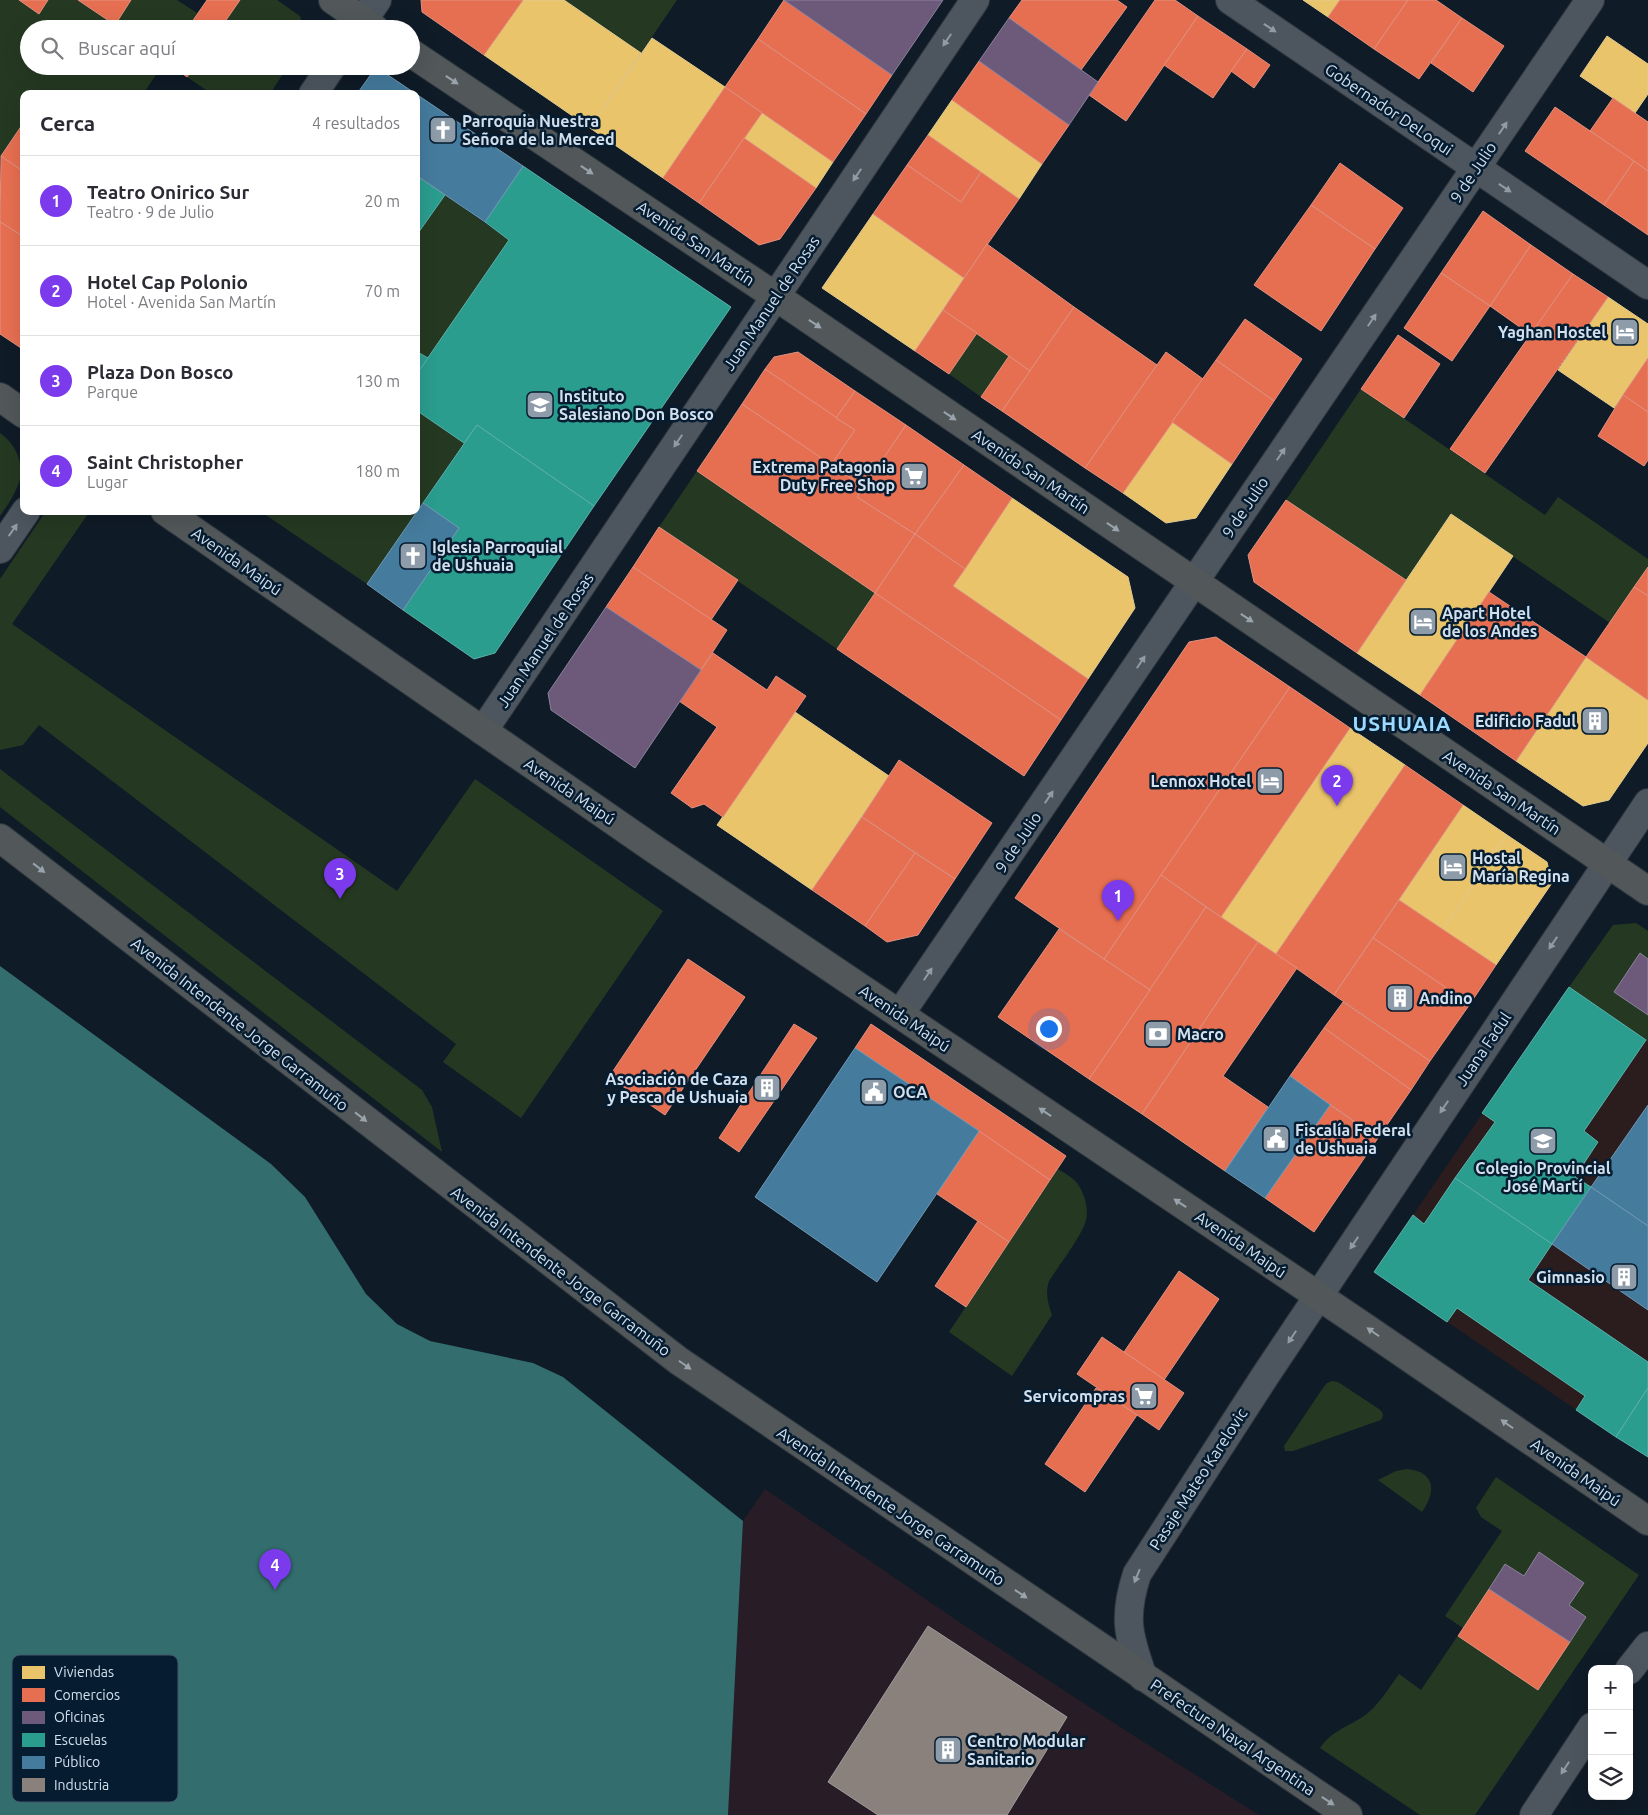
<!DOCTYPE html>
<html lang="es">
<head>
<meta charset="utf-8">
<style>
  :root { --surface:#fff; --page:#f2f2f3; --text:#2b2b33; --muted:#7c7c81; --line:#e1e1e2; --accent:#7c3aed }
  body { margin:0; font-family:Ubuntu,sans-serif; background:var(--page); color:var(--text) }
  .controls { position:absolute; right:15px; bottom:15px; display:grid; overflow:hidden; border-radius:10px; box-shadow:0 5px 20px #0002 }
  .controls button { width:45px; height:45px; display:grid; place-items:center; padding:0; border:0; border-bottom:1px solid var(--line); background:var(--surface); color:var(--text); font:25px sans-serif }
  .you { position:absolute; left:1048px; top:1028px; width:18px; height:18px; margin:-12px; border:4px solid #fff; border-radius:50%; background:#1a73e8; box-shadow:0 0 0 8px #1a73e833 }
  .badge { display:grid; place-items:center; width:32px; height:32px; border-radius:50%; background:var(--accent); color:#fff; font-size:16px; font-weight:700 }
  .pin { position:absolute; translate:-50% -41px; filter:drop-shadow(0 1px 2px #0008) }
  .pin::after { content:''; position:absolute; top:26px; width:18px; height:15px; background:inherit; clip-path:polygon(0 0,100% 0,50% 100%) }
  .list { margin:0; padding:0; list-style:none }
  h2 { display:flex; justify-content:space-between; align-items:center; height:65px; margin:0; padding:0 20px; font-size:21px }
  h2 small { font-size:16px; font-weight:400; color:var(--muted) }
  .list li { display:grid; grid-template-columns:32px 1fr auto; gap:15px; align-items:center; box-sizing:border-box; height:90px; padding:0 20px; border-top:1px solid var(--line) }
  .list b { display:block; font-size:19px; white-space:nowrap }
  .list p { margin:0; font-size:16px; white-space:nowrap; color:var(--muted) }
  .list em { font-size:16px; font-style:normal; color:var(--muted) }
  .icon { flex:none; width:28px; height:28px; fill:none; stroke:currentColor; stroke-width:2; stroke-linecap:round; stroke-linejoin:round }
  .map { position:relative; flex:none; width:1648px; height:1815px; overflow:hidden }
  .search { position:absolute; background:var(--surface); box-shadow:0 5px 20px #0002; left:20px; top:20px; width:400px; height:55px; display:flex; align-items:center; gap:12px; box-sizing:border-box; padding:0 18px; border-radius:28px; color:var(--muted); font-size:19px }
  .panel { position:absolute; background:var(--surface); box-shadow:0 5px 20px #0002; left:20px; top:90px; width:400px; height:425px; border-radius:10px }
  .map>svg:first-child { display:block }
</style>
</head>
<body>
<div class="map">
<svg width="1648" height="1815" viewBox="0 0 1648 1815">
  <rect width="100%" height="100%" fill="#0f1b27"/>
  <path fill="#281d27" d="M 765,1489 L 962,1624 L 1131,1734 L 1259,1815 L 728,1815 L 743,1521 Z"/>
  <path fill="#2b1c1d" d="M 1569,987 L 1648,1042 L 1648,1388 L 1616,1437 L 1374,1272 Z"/>
  <g fill="#253922">
    <path d="M 0,0 L 19,0 L 39,14 L 48,0 L 78,0 L 114,24 L 131,0 L 177,0 L 197,13 L 187,29 L 29,29 L 29,66 L 162,66 L 143,94 L 24,94 L 24,122 L 0,158 Z"/>
    <path d="M 240,0 L 277,0 L 300,16 L 303,29 L 220,29 Z"/>
    <path d="M 564,0 L 677,0 L 641,53 Z"/>
    <path d="M 195,66 L 288,66 L 270,94 L 212,94 L 187,77 Z"/>
    <path d="M 445,195 L 509,240 L 428,358 L 416,351 L 416,313 L 419,309 L 416,307 L 416,236 Z"/>
    <path d="M 977,333 L 1009,356 L 981,397 L 949,374 Z"/>
    <path d="M 1361,389 L 1545,515 L 1558,497 L 1648,559 L 1648,567 L 1610,623 L 1451,514 L 1406,580 L 1286,500 Z"/>
    <path d="M 416,410 L 464,443 L 367,584 L 260,511 L 416,511 Z"/>
    <path d="M 0,433 C 16,444 26,466 18,485 C 14,496 7,506 0,516 Z"/>
    <path d="M 697,471 L 875,593 L 837,649 L 659,527 Z"/>
    <path d="M 46,511 L 90,511 L 12,624 L 397,891 L 475,779 L 663,911 L 521,1118 L 443,1062 L 456,1044 L 39,725 L 23,745 L 0,750 L 0,579 Z"/>
    <path d="M 0,769 L 422,1090 L 432,1107 L 442,1152 L 0,807 Z"/>
    <path d="M 1636,923 L 1648,931 L 1648,1042 L 1569,987 L 1613,925 Z"/>
    <path d="M 1058,1169 C 1064,1173 1072,1177 1077,1183 C 1084,1192 1089,1209 1086,1220 C 1083,1234 1058,1267 1049,1281 C 1045,1294 1048,1303 1052,1315 L 1012,1376 L 949,1332 Z"/>
    <path d="M 1332,1381 L 1338,1382 L 1379,1409 L 1382,1412 L 1383,1416 L 1381,1420 L 1293,1451 L 1285,1451 L 1284,1446 L 1323,1388 L 1327,1383 Z"/>
    <path d="M 1407,1469 C 1436,1472 1436,1492 1422,1512 L 1378,1480 L 1396,1471 Z"/>
    <path d="M 1496,1477 L 1639,1575 L 1475,1815 L 1420,1815 L 1320,1748 C 1331,1731 1348,1727 1364,1716 C 1379,1705 1388,1689 1399,1674 L 1421,1690 L 1463,1628 L 1445,1616 L 1502,1531 L 1481,1517 L 1476,1508 Z"/>
  </g>
  <path fill="#336d6e" d="M 0,966 L 271,1164 L 305,1197 L 366,1294 L 397,1324 L 430,1341 L 533,1363 L 563,1377 L 743,1521 L 728,1815 L 0,1815 Z"/>
  <g fill="#e9c46a" stroke="#e2cc92">
    <path d="M 523,0 L 564,0 L 641,53 L 590,128 L 484,55 Z"/>
    <path d="M 1303,0 L 1340,0 L 1328,17 Z"/>
    <path d="M 1607,36 L 1648,64 L 1648,94 L 1635,113 L 1580,76 Z"/>
    <path d="M 652,38 L 725,87 L 663,178 L 590,128 Z"/>
    <path d="M 952,100 L 1042,164 L 1019,199 L 928,135 Z"/>
    <path d="M 762,113 L 833,162 L 816,188 L 744,138 Z"/>
    <path d="M 873,214 L 964,278 L 915,351 L 822,288 Z"/>
    <path d="M 1608,297 L 1648,324 L 1648,358 L 1614,408 L 1558,370 Z"/>
    <path d="M 1172,422 L 1232,464 L 1196,518 L 1166,523 L 1123,493 Z"/>
    <path d="M 1012,498 L 1128,577 L 1135,608 L 1088,679 L 953,586 Z"/>
    <path d="M 1451,514 L 1513,556 L 1420,695 L 1357,653 Z"/>
    <path d="M 1586,657 L 1648,700 L 1648,743 L 1609,800 L 1583,806 L 1516,761 Z"/>
    <path d="M 795,712 L 889,776 L 812,890 L 717,825 Z"/>
    <path d="M 1271,715 L 1331,756 L 1270,847 L 1209,805 Z"/>
    <path d="M 1350,728 L 1405,765 L 1276,954 L 1221,917 Z"/>
    <path d="M 1463,805 L 1507,835 L 1443,930 L 1399,900 Z"/>
    <path d="M 1507,835 L 1547,862 L 1552,883 L 1496,965 L 1443,930 Z"/>
  </g>
  <g fill="#e76f51" stroke="#e19180">
    <path d="M 19,0 L 48,0 L 39,14 Z"/>
    <path d="M 78,0 L 131,0 L 115,25 Z"/>
    <path d="M 207,0 L 240,0 L 220,29 L 187,29 Z"/>
    <path d="M 421,0 L 523,0 L 484,55 L 422,12 Z"/>
    <path d="M 784,0 L 892,75 L 866,114 L 758,39 Z"/>
    <path d="M 1022,0 L 1117,0 L 1127,7 L 1081,70 L 1009,18 Z"/>
    <path d="M 1155,0 L 1175,0 L 1198,16 L 1126,121 L 1089,95 Z"/>
    <path d="M 1340,0 L 1408,0 L 1374,49 L 1328,17 Z"/>
    <path d="M 1408,0 L 1436,0 L 1462,18 L 1419,79 L 1374,49 Z"/>
    <path d="M 1198,16 L 1247,49 L 1213,98 L 1164,65 Z"/>
    <path d="M 1462,18 L 1504,46 L 1473,92 L 1431,63 Z"/>
    <path d="M 758,39 L 866,114 L 833,162 L 725,87 Z"/>
    <path d="M 1247,49 L 1270,65 L 1254,88 L 1231,71 Z"/>
    <path d="M 979,61 L 1069,125 L 1042,164 L 952,100 Z"/>
    <path d="M 172,66 L 195,66 L 187,77 Z"/>
    <path d="M 725,87 L 762,113 L 699,203 L 663,178 Z"/>
    <path d="M 1613,98 L 1648,122 L 1648,171 L 1590,131 Z"/>
    <path d="M 1555,107 L 1634,161 L 1604,205 L 1525,151 Z"/>
    <path d="M 24,122 L 24,172 L 1,156 Z"/>
    <path d="M 928,135 L 981,172 L 961,202 L 907,165 Z"/>
    <path d="M 744,138 L 816,188 L 780,239 L 759,245 L 699,203 Z"/>
    <path d="M 1,156 L 24,172 L 24,237 L 0,222 Z"/>
    <path d="M 1634,161 L 1648,171 L 1648,235 L 1604,205 Z"/>
    <path d="M 1340,163 L 1403,208 L 1375,249 L 1311,205 Z"/>
    <path d="M 907,165 L 961,202 L 981,172 L 1019,199 L 964,278 L 873,214 Z"/>
    <path d="M 1311,205 L 1375,249 L 1321,331 L 1254,285 Z"/>
    <path d="M 1483,211 L 1531,245 L 1490,306 L 1441,273 Z"/>
    <path d="M 0,222 L 24,237 L 24,350 L 0,334 Z"/>
    <path d="M 987,244 L 1074,307 L 1030,371 L 943,310 Z"/>
    <path d="M 1531,245 L 1573,274 L 1531,335 L 1490,306 Z"/>
    <path d="M 1441,273 L 1490,306 L 1452,361 L 1404,328 Z"/>
    <path d="M 1573,274 L 1608,297 L 1485,473 L 1450,449 Z"/>
    <path d="M 1074,307 L 1157,365 L 1085,468 L 1002,411 Z"/>
    <path d="M 943,310 L 977,333 L 949,374 L 915,351 Z"/>
    <path d="M 1245,319 L 1302,359 L 1274,401 L 1216,360 Z"/>
    <path d="M 1398,335 L 1440,364 L 1404,418 L 1361,389 Z"/>
    <path d="M 798,352 L 855,391 L 836,418 L 765,369 L 774,357 Z"/>
    <path d="M 1166,352 L 1203,379 L 1123,493 L 1085,468 Z"/>
    <path d="M 1009,356 L 1030,371 L 1002,411 L 981,397 Z"/>
    <path d="M 1648,358 L 1648,412 L 1623,395 Z"/>
    <path d="M 1216,360 L 1274,401 L 1232,464 L 1172,422 Z"/>
    <path d="M 765,369 L 855,430 L 831,465 L 742,404 Z"/>
    <path d="M 855,391 L 906,425 L 864,487 L 831,465 L 855,430 L 836,418 Z"/>
    <path d="M 1623,395 L 1648,412 L 1648,460 L 1644,466 L 1598,436 Z"/>
    <path d="M 742,404 L 864,487 L 857,497 L 915,534 L 875,593 L 697,471 Z"/>
    <path d="M 906,425 L 964,465 L 915,534 L 857,497 Z"/>
    <path d="M 964,465 L 1012,498 L 965,569 L 915,534 Z"/>
    <path d="M 1286,500 L 1406,580 L 1357,653 L 1254,582 L 1248,555 Z"/>
    <path d="M 659,527 L 738,580 L 711,620 L 633,567 Z"/>
    <path d="M 915,534 L 965,569 L 953,586 L 1088,679 L 1061,720 L 875,593 Z"/>
    <path d="M 633,567 L 727,630 L 701,670 L 606,607 Z"/>
    <path d="M 1648,567 L 1648,596 L 1634,587 Z"/>
    <path d="M 1634,587 L 1648,596 L 1648,700 L 1586,657 Z"/>
    <path d="M 1489,592 L 1586,657 L 1516,761 L 1420,695 Z"/>
    <path d="M 875,593 L 1061,720 L 1024,776 L 837,649 Z"/>
    <path d="M 1216,637 L 1290,687 L 1104,959 L 1015,898 L 1189,642 Z"/>
    <path d="M 713,653 L 767,690 L 776,676 L 806,696 L 723,817 L 704,804 L 692,808 L 671,793 L 717,727 L 679,701 Z"/>
    <path d="M 1290,687 L 1350,728 L 1221,917 L 1161,875 Z"/>
    <path d="M 899,760 L 992,823 L 955,879 L 862,817 Z"/>
    <path d="M 1405,765 L 1463,805 L 1334,995 L 1276,954 Z"/>
    <path d="M 862,817 L 915,853 L 865,926 L 812,890 Z"/>
    <path d="M 915,853 L 955,879 L 918,935 L 887,942 L 865,926 Z"/>
    <path d="M 1161,875 L 1206,907 L 1150,990 L 1104,959 Z"/>
    <path d="M 1399,900 L 1496,965 L 1470,1004 L 1373,938 Z"/>
    <path d="M 1206,907 L 1258,942 L 1142,1114 L 1089,1079 Z"/>
    <path d="M 1059,929 L 1150,990 L 1089,1079 L 998,1017 Z"/>
    <path d="M 1373,938 L 1470,1004 L 1430,1061 L 1334,995 Z"/>
    <path d="M 1258,942 L 1297,968 L 1223,1076 L 1268,1107 L 1225,1171 L 1142,1114 Z"/>
    <path d="M 688,959 L 745,997 L 665,1115 L 609,1077 Z"/>
    <path d="M 1343,1002 L 1430,1061 L 1411,1090 L 1324,1028 Z"/>
    <path d="M 794,1024 L 817,1038 L 739,1152 L 719,1138 Z"/>
    <path d="M 871,1024 L 1066,1156 L 1050,1180 L 855,1048 Z"/>
    <path d="M 1324,1028 L 1411,1090 L 1378,1138 L 1290,1076 Z"/>
    <path d="M 1330,1105 L 1378,1138 L 1314,1232 L 1265,1198 Z"/>
    <path d="M 979,1131 L 1050,1180 L 1009,1242 L 937,1194 Z"/>
    <path d="M 978,1221 L 1009,1242 L 966,1307 L 935,1286 Z"/>
    <path d="M 1179,1271 L 1219,1299 L 1164,1380 L 1124,1352 Z"/>
    <path d="M 1102,1337 L 1184,1393 L 1159,1430 L 1077,1374 Z"/>
    <path d="M 1096,1388 L 1137,1415 L 1085,1492 L 1045,1464 Z"/>
    <path d="M 1489,1589 L 1570,1642 L 1538,1690 L 1458,1636 Z"/>
  </g>
  <g fill="#6d597a" stroke="#8b829d">
    <path d="M 784,0 L 943,0 L 892,75 Z"/>
    <path d="M 1009,18 L 1098,82 L 1069,125 L 979,61 Z"/>
    <path d="M 606,607 L 701,670 L 635,768 L 551,710 L 548,693 Z"/>
    <path d="M 1640,953 L 1648,959 L 1648,1015 L 1614,992 Z"/>
    <path d="M 1539,1552 L 1584,1583 L 1569,1605 L 1586,1617 L 1570,1642 L 1489,1589 L 1505,1564 L 1524,1576 Z"/>
  </g>
  <g fill="#2a9d8f" stroke="#5cb1ac">
    <path d="M 523,166 L 731,307 L 594,506 L 477,425 L 464,443 L 416,410 L 416,375 L 509,240 L 485,222 Z"/>
    <path d="M 416,175 L 445,195 L 416,236 Z"/>
    <path d="M 416,351 L 428,358 L 416,375 Z"/>
    <path d="M 477,425 L 594,506 L 495,653 L 474,659 L 403,610 L 459,528 L 423,503 Z"/>
    <path d="M 1569,987 L 1646,1040 L 1584,1131 L 1598,1142 L 1575,1177 L 1591,1187 L 1552,1244 L 1455,1178 L 1495,1122 L 1482,1113 Z"/>
    <path d="M 1455,1178 L 1552,1244 L 1528,1280 L 1648,1362 L 1648,1388 L 1616,1437 L 1576,1410 L 1585,1396 L 1457,1308 L 1447,1322 L 1374,1272 L 1413,1215 L 1424,1224 Z"/>
    <path d="M 1648,1388 L 1648,1457 L 1616,1437 Z"/>
  </g>
  <g fill="#457b9d" stroke="#6f99b5">
    <path d="M 376,67 L 523,166 L 485,222 L 416,175 L 416,94 L 357,94 Z"/>
    <path d="M 423,503 L 459,528 L 403,610 L 367,584 Z"/>
    <path d="M 855,1048 L 979,1131 L 877,1282 L 755,1197 Z"/>
    <path d="M 1290,1076 L 1330,1105 L 1265,1198 L 1225,1171 Z"/>
    <path d="M 1648,1105 L 1648,1226 L 1591,1187 Z"/>
    <path d="M 1591,1187 L 1648,1226 L 1648,1310 L 1552,1244 Z"/>
  </g>
  <path fill="#8a817c" stroke="#a09e9e" d="M 928,1626 L 1067,1717 L 1007,1815 L 878,1815 L 828,1782 Z"/>
  <g fill="none" stroke-linecap="round" stroke-linejoin="round">
    <defs>
      <g id="minor">
        <path d="M 1230,0 L 1648,285"/>
        <path d="M 357,29 L 377,0"/>
        <path d="M 313,94 L 332,66"/>
        <path d="M 0,549 L 26,511"/>
        <path d="M 483,731 L 975,0"/>
        <path d="M 900,1014 L 1590,0"/>
        <path d="M 1629,1670 L 1648,1646"/>
        <path d="M 1143,1677 C 1128,1635 1123,1617 1137,1574 L 1265,1376 L 1648,803"/>
        <path d="M 1534,1815 L 1592,1727"/>
      </g>
      <g id="major">
        <path d="M 333,0 L 375,29"/>
        <path d="M 411,53 L 775,296 L 1648,891"/>
        <path d="M 0,397 L 24,414"/>
        <path d="M 165,511 L 654,849 L 1363,1326 L 1648,1521"/>
        <path d="M 0,838 L 679,1361 L 1348,1815"/>
      </g>
    </defs>
    <use href="#minor" stroke="#2f3740" stroke-width="30"/>
    <use href="#major" stroke="#2f3740" stroke-width="30"/>
    <use href="#minor" stroke="#4d565f" stroke-width="28"/>
    <use href="#major" stroke="#525859" stroke-width="28"/>
  </g>
  <defs><path id="oneway-solid" d="M-6-.8H1V-3.2L6.5 0L1 3.2V.8H-6Z" transform="scale(1.25)"/></defs>
  <g fill="#909ba6">
    <use href="#oneway-solid" transform="translate(1270 28) rotate(34)"/>
    <use href="#oneway-solid" transform="translate(947 40) rotate(124)"/>
    <use href="#oneway-solid" transform="translate(1503 128) rotate(-56)"/>
    <use href="#oneway-solid" transform="translate(857 175) rotate(124)"/>
    <use href="#oneway-solid" transform="translate(1505 188) rotate(34)"/>
    <use href="#oneway-solid" transform="translate(1372 320) rotate(-56)"/>
    <use href="#oneway-solid" transform="translate(678 441) rotate(124)"/>
    <use href="#oneway-solid" transform="translate(1281 454) rotate(-56)"/>
    <use href="#oneway-solid" transform="translate(13 530) rotate(-55)"/>
    <use href="#oneway-solid" transform="translate(1141 662) rotate(-56)"/>
    <use href="#oneway-solid" transform="translate(1049 797) rotate(-56)"/>
    <use href="#oneway-solid" transform="translate(1553 943) rotate(124)"/>
    <use href="#oneway-solid" transform="translate(928 974) rotate(-56)"/>
    <use href="#oneway-solid" transform="translate(1444 1107) rotate(124)"/>
    <use href="#oneway-solid" transform="translate(1354 1243) rotate(124)"/>
    <use href="#oneway-solid" transform="translate(1292 1337) rotate(124)"/>
    <use href="#oneway-solid" transform="translate(1137 1576) rotate(112)"/>
    <use href="#oneway-solid" transform="translate(1565 1768) rotate(123)"/>
  </g>
  <g fill="#98a3ab">
    <use href="#oneway-solid" transform="translate(452 80) rotate(34)"/>
    <use href="#oneway-solid" transform="translate(587 170) rotate(34)"/>
    <use href="#oneway-solid" transform="translate(815 324) rotate(34)"/>
    <use href="#oneway-solid" transform="translate(950 416) rotate(34)"/>
    <use href="#oneway-solid" transform="translate(1113 527) rotate(34)"/>
    <use href="#oneway-solid" transform="translate(1247 618) rotate(34)"/>
    <use href="#oneway-solid" transform="translate(39 868) rotate(38)"/>
    <use href="#oneway-solid" transform="translate(1045 1112) rotate(-146)"/>
    <use href="#oneway-solid" transform="translate(361 1117) rotate(38)"/>
    <use href="#oneway-solid" transform="translate(1180 1203) rotate(-146)"/>
    <use href="#oneway-solid" transform="translate(1373 1332) rotate(-145)"/>
    <use href="#oneway-solid" transform="translate(685 1365) rotate(35)"/>
    <use href="#oneway-solid" transform="translate(1507 1424) rotate(-145)"/>
    <use href="#oneway-solid" transform="translate(1021 1594) rotate(34)"/>
    <use href="#oneway-solid" transform="translate(1328 1801) rotate(34)"/>
  </g>
  <defs>
    <symbol id="church-square" viewBox="-11 -11 22 22"><rect x="-9" y="-9" width="18" height="18" rx="4" fill="#8e9ba8" stroke="#051c31"/><path d="M-1.2-6h2.4v3.5h3.3v2.4h-3.3V6h-2.4V-.1h-3.3v-2.4h3.3Z" fill="#fff"/></symbol>
    <symbol id="hotel-square" viewBox="-11 -11 22 22"><rect x="-9" y="-9" width="18" height="18" rx="4" fill="#8e9ba8" stroke="#051c31"/><path d="M-6-4.5h1.5V1H6V5H4.5V3h-9V5H-6ZM-4 0a1.8 1.8 0 1 1 3.6 0ZM.5 0V-2.5h3Q6-2.5 6 0Z" fill="#fff"/></symbol>
    <symbol id="school-square" viewBox="-11 -11 22 22"><rect x="-9" y="-9" width="18" height="18" rx="4" fill="#8e9ba8" stroke="#051c31"/><path d="M0-5L7-2L0 1L-7-2ZM-4 1L0 2.5L4 1V4Q0 6-4 4Z" fill="#fff"/></symbol>
    <symbol id="supermarket-square" viewBox="-11 -11 22 22"><rect x="-9" y="-9" width="18" height="18" rx="4" fill="#8e9ba8" stroke="#051c31"/><path d="M-6-5.5h2.5l.6 2H6L4.5 2H-2.5L-4.4-4H-6ZM-1.5 3.2a1.3 1.3 0 1 0 .1 0ZM3 3.2a1.3 1.3 0 1 0 .1 0Z" fill="#fff"/></symbol>
    <symbol id="building-square" viewBox="-11 -11 22 22"><rect x="-9" y="-9" width="18" height="18" rx="4" fill="#8e9ba8" stroke="#051c31"/><path d="M-4-6H4V6H1V3H-1V6H-4ZM-2.5-4.3h1.7v1.8h-1.7ZM.8-4.3h1.7v1.8H.8ZM-2.5-1h1.7V.8h-1.7ZM.8-1h1.7V.8H.8Z" fill="#fff"/></symbol>
    <symbol id="bank-square" viewBox="-11 -11 22 22"><rect x="-9" y="-9" width="18" height="18" rx="4" fill="#8e9ba8" stroke="#051c31"/><path d="M-6-4H6V4H-6ZM0-2.3a2.3 2.3 0 1 0 0 4.6a2.3 2.3 0 1 0 0-4.6Z" fill="#fff"/></symbol>
    <symbol id="civic-square" viewBox="-11 -11 22 22"><rect x="-9" y="-9" width="18" height="18" rx="4" fill="#8e9ba8" stroke="#051c31"/><path d="M-.6-6.5H3V-4.5H.6V-3L4-1V1h2V6H-6V1h2V-1L-.6-3ZM-1.2 2.5V6h2.4V2.5Z" fill="#fff"/></symbol>
  </defs>
  <g fill-rule="evenodd">
    <use href="#church-square" x="427" y="114" width="32" height="32"/>
    <use href="#hotel-square" x="1609" y="316" width="32" height="32"/>
    <use href="#school-square" x="524" y="389" width="32" height="32"/>
    <use href="#supermarket-square" x="898" y="460" width="32" height="32"/>
    <use href="#church-square" x="397" y="540" width="32" height="32"/>
    <use href="#hotel-square" x="1407" y="606" width="32" height="32"/>
    <use href="#building-square" x="1579" y="705" width="32" height="32"/>
    <use href="#hotel-square" x="1254" y="765" width="32" height="32"/>
    <use href="#hotel-square" x="1437" y="851" width="32" height="32"/>
    <use href="#building-square" x="1384" y="982" width="32" height="32"/>
    <use href="#bank-square" x="1142" y="1018" width="32" height="32"/>
    <use href="#building-square" x="751" y="1072" width="32" height="32"/>
    <use href="#civic-square" x="858" y="1076" width="32" height="32"/>
    <use href="#civic-square" x="1260" y="1123" width="32" height="32"/>
    <use href="#school-square" x="1527" y="1125" width="32" height="32"/>
    <use href="#building-square" x="1608" y="1261" width="32" height="32"/>
    <use href="#supermarket-square" x="1128" y="1380" width="32" height="32"/>
    <use href="#building-square" x="932" y="1734" width="32" height="32"/>
  </g>
  <g text-anchor="middle" stroke-width="5" stroke-linejoin="round" paint-order="stroke">
    <g font-size="16" fill="#d2e0ee" stroke="#051c31">
      <text transform="translate(1389 109) rotate(34)" y="6">Gobernador DeLoqui</text>
      <text transform="translate(1473 172) rotate(-56)" y="6">9 de Julio</text>
      <text transform="translate(696 243) rotate(34)" y="6">Avenida San Martín</text>
      <text transform="translate(771 303) rotate(-56)" y="6">Juan Manuel de Rosas</text>
      <text transform="translate(1031 471) rotate(34)" y="6">Avenida San Martín</text>
      <text transform="translate(1245 507) rotate(-56)" y="6">9 de Julio</text>
      <text transform="translate(237 561) rotate(35)" y="6">Avenida Maipú</text>
      <text transform="translate(545 640) rotate(-56)" y="6">Juan Manuel de Rosas</text>
      <text transform="translate(570 791) rotate(34)" y="6">Avenida Maipú</text>
      <text transform="translate(1502 792) rotate(34)" y="6">Avenida San Martín</text>
      <text transform="translate(1018 842) rotate(-56)" y="6">9 de Julio</text>
      <text transform="translate(905 1018) rotate(34)" y="6">Avenida Maipú</text>
      <text transform="translate(240 1024) rotate(38)" y="6">Avenida Intendente Jorge Garramuño</text>
      <text transform="translate(1483 1049) rotate(-56)" y="6">Juana Fadul</text>
      <text transform="translate(1241 1244) rotate(34)" y="6">Avenida Maipú</text>
      <text transform="translate(561 1271) rotate(37)" y="6">Avenida Intendente Jorge Garramuño</text>
      <text transform="translate(1576 1472) rotate(35)" y="6">Avenida Maipú</text>
      <text transform="translate(1198 1479) rotate(-57)" y="6">Pasaje Mateo Karelovic</text>
      <text transform="translate(891 1506) rotate(34)" y="6">Avenida Intendente Jorge Garramuño</text>
      <text transform="translate(1233 1737) rotate(34)" y="6">Prefectura Naval Argentina</text>
    </g>
    <g font-size="16" font-weight="bold" fill="#d2e0ee" stroke="#051c31" text-anchor="start">
      <text x="462" y="127">Parroquia Nuestra<tspan x="462" dy="18">Señora de la Merced</tspan></text>
      <text x="1606" y="338" text-anchor="end">Yaghan Hostel</text>
      <text x="559" y="402">Instituto<tspan x="559" dy="18">Salesiano Don Bosco</tspan></text>
      <text x="895" y="473" text-anchor="end">Extrema Patagonia<tspan x="895" dy="18">Duty Free Shop</tspan></text>
      <text x="432" y="553">Iglesia Parroquial<tspan x="432" dy="18">de Ushuaia</tspan></text>
      <text x="1442" y="619">Apart Hotel<tspan x="1442" dy="18">de los Andes</tspan></text>
      <text x="1576" y="727" text-anchor="end">Edificio Fadul</text>
      <text x="1251" y="787" text-anchor="end">Lennox Hotel</text>
      <text x="1472" y="864">Hostal<tspan x="1472" dy="18">María Regina</tspan></text>
      <text x="1419" y="1004">Andino</text>
      <text x="1177" y="1040">Macro</text>
      <text x="748" y="1085" text-anchor="end">Asociación de Caza<tspan x="748" dy="18">y Pesca de Ushuaia</tspan></text>
      <text x="893" y="1098">OCA</text>
      <text x="1295" y="1136">Fiscalía Federal<tspan x="1295" dy="18">de Ushuaia</tspan></text>
      <text x="1543" y="1174" text-anchor="middle">Colegio Provincial<tspan x="1543" dy="18">José Martí</tspan></text>
      <text x="1605" y="1283" text-anchor="end">Gimnasio</text>
      <text x="1125" y="1402" text-anchor="end">Servicompras</text>
      <text x="967" y="1747">Centro Modular<tspan x="967" dy="18">Sanitario</tspan></text>
    </g>
    <g font-size="21" font-weight="bold" letter-spacing="1" fill="#9cdbfe" stroke="#051c31">
      <text x="1402" y="731">USHUAIA</text>
    </g>
  </g>
  <rect x="12" y="1655" width="166" height="147" rx="8" fill="#051c31" stroke="#42576a" stroke-width="1"/>
  <rect x="22" y="1666" width="23" height="13" fill="#e9c46a"/>
  <rect x="22" y="1688" width="23" height="14" fill="#e76f51"/>
  <rect x="22" y="1711" width="23" height="13" fill="#6d597a"/>
  <rect x="22" y="1733" width="23" height="14" fill="#2a9d8f"/>
  <rect x="22" y="1756" width="23" height="13" fill="#457b9d"/>
  <rect x="22" y="1778" width="23" height="14" fill="#8a817c"/>
  <g font-size="14" fill="#d2e0ee">
    <text x="54" y="1677">Viviendas</text>
    <text x="54" y="1700">Comercios</text>
    <text x="54" y="1722">Oficinas</text>
    <text x="54" y="1745">Escuelas</text>
    <text x="54" y="1767">Público</text>
    <text x="54" y="1790">Industria</text>
  </g>
</svg>
<div class="controls">
<button>+</button>
<button>−</button>
<button><svg class="icon" aria-label="layers" viewBox="0 0 24 24"><path d="M12 4l9 5-9 5-9-5zM3 14l9 5 9-5"/></svg></button>
</div>
<div class="you"></div>
<div class="pin badge" style="left:1118px;top:921px">1</div>
<div class="pin badge" style="left:1337px;top:806px">2</div>
<div class="pin badge" style="left:340px;top:899px">3</div>
<div class="pin badge" style="left:275px;top:1590px">4</div>
<div class="search"><svg class="icon" aria-label="search" viewBox="0 0 24 24"><circle cx="10" cy="10" r="6"/><path d="M15 15l6 6"/></svg>Buscar aquí</div>
<section class="panel">
<h2>Cerca<small>4 resultados</small></h2>
<ul class="list">
<li><span class="badge">1</span><div><b>Teatro Onirico Sur</b><p>Teatro · 9 de Julio</p></div><em>20 m</em></li>
<li><span class="badge">2</span><div><b>Hotel Cap Polonio</b><p>Hotel · Avenida San Martín</p></div><em>70 m</em></li>
<li><span class="badge">3</span><div><b>Plaza Don Bosco</b><p>Parque</p></div><em>130 m</em></li>
<li><span class="badge">4</span><div><b>Saint Christopher</b><p>Lugar</p></div><em>180 m</em></li>
</ul>
</section>
</div>
</body>
</html>
